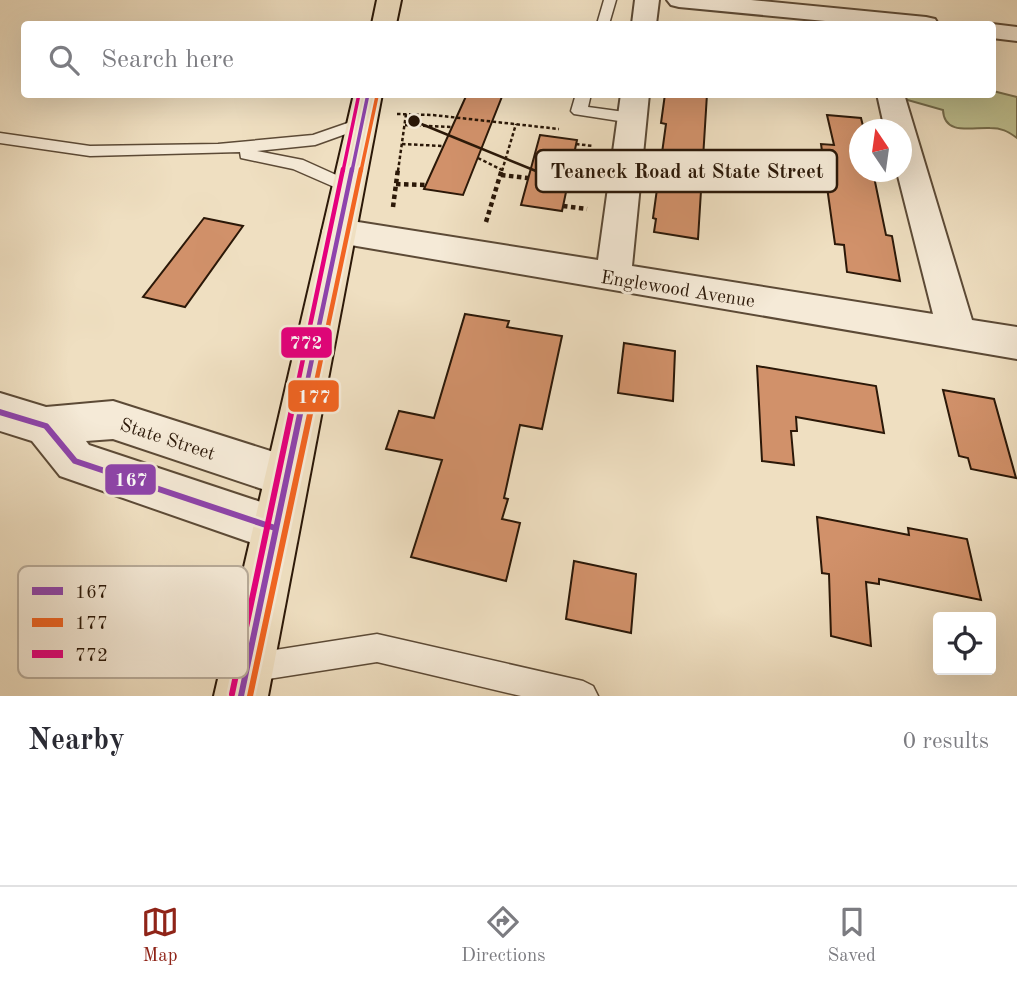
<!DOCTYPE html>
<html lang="en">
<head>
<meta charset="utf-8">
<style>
  :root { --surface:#fff; --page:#f7f7f7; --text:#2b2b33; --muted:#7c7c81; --line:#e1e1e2; --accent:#8f2418 }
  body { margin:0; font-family:"Old Standard TT",serif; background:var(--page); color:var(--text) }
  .controls { position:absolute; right:21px; bottom:21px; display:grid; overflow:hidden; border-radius:7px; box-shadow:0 7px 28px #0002 }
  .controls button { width:63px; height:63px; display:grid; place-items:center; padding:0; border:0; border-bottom:2px solid var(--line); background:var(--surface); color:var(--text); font:35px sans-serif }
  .compass { position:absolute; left:849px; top:119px; width:63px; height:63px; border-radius:50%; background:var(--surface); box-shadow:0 7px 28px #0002; rotate:347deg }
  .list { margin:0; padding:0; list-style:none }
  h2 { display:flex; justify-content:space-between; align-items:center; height:91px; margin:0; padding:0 28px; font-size:30px }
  h2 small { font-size:23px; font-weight:400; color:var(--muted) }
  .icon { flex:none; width:38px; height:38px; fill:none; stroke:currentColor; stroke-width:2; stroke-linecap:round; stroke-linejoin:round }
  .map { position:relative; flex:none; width:1017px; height:696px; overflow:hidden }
  .search { position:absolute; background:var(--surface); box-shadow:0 7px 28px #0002; left:21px; right:21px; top:21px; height:77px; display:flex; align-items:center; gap:18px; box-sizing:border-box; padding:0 24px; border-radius:7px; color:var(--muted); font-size:26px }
  .sheet { height:189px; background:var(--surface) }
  nav { display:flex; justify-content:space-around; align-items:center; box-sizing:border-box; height:98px; border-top:2px solid var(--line); background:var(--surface); font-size:19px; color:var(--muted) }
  nav a { display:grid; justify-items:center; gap:4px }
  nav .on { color:var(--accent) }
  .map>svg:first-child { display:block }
</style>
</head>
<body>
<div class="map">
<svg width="1017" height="696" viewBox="0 0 1017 696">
  <rect width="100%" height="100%" fill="#efdfc1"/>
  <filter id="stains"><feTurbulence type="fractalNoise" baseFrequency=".00286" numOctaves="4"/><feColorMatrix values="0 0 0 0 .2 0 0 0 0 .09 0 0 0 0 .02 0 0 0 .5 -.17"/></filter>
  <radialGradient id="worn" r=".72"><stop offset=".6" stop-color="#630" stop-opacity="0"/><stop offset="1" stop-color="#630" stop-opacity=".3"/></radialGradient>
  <path fill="#bec090" stroke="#746c4c" stroke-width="2" d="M 993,91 L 1017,97 L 1017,138 C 1008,131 1001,128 990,128 C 973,127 944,136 943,110 L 890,95 L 992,94 Z"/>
  <g fill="#d1916a" stroke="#2b1808" stroke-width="2">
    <path d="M 467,94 L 503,94 L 463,195 L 424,189 Z"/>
    <path d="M 665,94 L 707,94 L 698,239 L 654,232 L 656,219 L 653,218 L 666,124 L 661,123 Z"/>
    <path d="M 827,115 L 861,118 L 864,130 L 859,130 L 859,172 L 873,172 L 886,235 L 892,236 L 900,281 L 847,272 L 844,245 L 835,244 L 821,144 L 834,145 Z"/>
    <path d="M 540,135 L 577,140 L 562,211 L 521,205 Z"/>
    <path d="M 204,218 L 243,226 L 185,307 L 143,297 Z"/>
    <path d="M 465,314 L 509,321 L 507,327 L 562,336 L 542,429 L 520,425 L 504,498 L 508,499 L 502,519 L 520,523 L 506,581 L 411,557 L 442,460 L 386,449 L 399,411 L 434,418 Z"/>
    <path d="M 624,343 L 675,351 L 673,401 L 618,393 Z"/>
    <path d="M 757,366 L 876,386 L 884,433 L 796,417 L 797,431 L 791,431 L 794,465 L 762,461 Z"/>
    <path d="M 943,390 L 994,399 L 1016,478 L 971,469 L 968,458 L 959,456 Z"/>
    <path d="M 817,517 L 909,535 L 908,528 L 967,539 L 981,600 L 879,579 L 879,584 L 866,582 L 871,646 L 831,636 L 829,574 L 822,573 Z"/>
    <path d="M 574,561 L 636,574 L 631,633 L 566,619 Z"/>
  </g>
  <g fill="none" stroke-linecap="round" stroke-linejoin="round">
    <defs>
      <g id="service">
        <path d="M 604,0 L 616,0 L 609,24 L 597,24 Z"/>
        <path d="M 576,94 L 591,94 L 588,107 L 632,113 L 640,118 L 632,123 L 574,114 L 571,111 Z"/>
        <path d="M 362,118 L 370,123 L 368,126 L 315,145 L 257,151 L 303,160 L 354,183 L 357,187 L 354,191 L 348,193 L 293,169 L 241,158 L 240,152 L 90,156 L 0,143 L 0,133 L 90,146 L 218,144 L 313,135 Z"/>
        <path d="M 377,634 L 583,681 L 593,686 L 598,696 L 521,696 L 377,662 L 249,682 L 239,678 L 235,668 L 239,658 L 249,654 Z"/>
      </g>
      <g id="minor">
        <path d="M 635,0 L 659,0 L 656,24 L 632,24 Z"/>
        <path d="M 667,0 L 751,0 L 926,17 L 935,19 L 938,24 L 857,24 L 679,7 L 671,5 Z"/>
        <path d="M 989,24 L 992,24 L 1017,27 L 1017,41 L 992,38 L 992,24 Z"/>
        <path d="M 621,94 L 649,94 L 632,266 L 933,314 L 897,172 L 902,172 L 902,130 L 885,130 L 877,94 L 904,94 L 972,320 L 1017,327 L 1017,359 L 339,243 L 327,240 L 322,231 L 327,222 L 339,219 L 598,260 Z"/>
        <path d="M 0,393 L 46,407 L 113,401 L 302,461 L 308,476 L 302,491 L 286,497 L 113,439 L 86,441 L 89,445 L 291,512 L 298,528 L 291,544 L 275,551 L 60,476 L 32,441 L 0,431 Z"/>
      </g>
      <g id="primary">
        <path d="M 377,0 L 401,0 L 396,24 L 372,24 Z"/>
        <path d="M 354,94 L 382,94 L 268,696 L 214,696 Z"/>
      </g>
    </defs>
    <use href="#service" stroke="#5c4a36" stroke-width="3"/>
    <use href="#minor" stroke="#5c4a36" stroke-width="4"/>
    <use href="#primary" stroke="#2b1808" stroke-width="4"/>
    <g stroke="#2b1808" stroke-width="2.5" stroke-dasharray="3.5 2.5" stroke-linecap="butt">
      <path d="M 397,114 L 433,115 L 559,129"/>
      <path d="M 405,125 L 452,127"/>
      <path d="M 402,144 L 443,146"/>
      <path d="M 576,144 L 593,146"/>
      <path d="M 478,158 L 502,170"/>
      <path d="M 398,171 L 406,114"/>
      <path d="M 502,171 L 516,124"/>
    </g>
    <g stroke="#2b1808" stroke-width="4.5" stroke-dasharray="4.5 3.5" stroke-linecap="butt">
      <path d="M 501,175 L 528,178"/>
      <path d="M 396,184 L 426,185"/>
      <path d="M 568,184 L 588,187"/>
      <path d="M 563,206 L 587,209"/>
      <path d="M 393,207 L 398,169"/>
      <path d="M 486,222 L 502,169"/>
    </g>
    <use href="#service" fill="#f5ead7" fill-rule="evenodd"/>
    <use href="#minor" fill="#f5ead7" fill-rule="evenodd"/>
    <use href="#primary" fill="#efdfc1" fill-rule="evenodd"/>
    <defs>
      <path id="bus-1-far2" d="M 352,171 L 368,94"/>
      <path id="bus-1-far1" d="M 304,397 L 352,169"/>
      <g id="bus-1">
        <path d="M 0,412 L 46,426 L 75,461 L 275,528"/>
        <path d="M 241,696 L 304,395"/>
      </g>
      <path id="bus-2-far2" d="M 361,171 L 377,96"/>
      <path id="bus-2-far1" d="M 313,397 L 361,169"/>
      <path id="bus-2" d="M 250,696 L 314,395"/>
      <path id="bus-3-far2" d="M 343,171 L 359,94"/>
      <path id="bus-3-far1" d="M 295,397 L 343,169"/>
      <path id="bus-3" d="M 232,694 L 295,395"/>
    </defs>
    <use href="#bus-1-far2" stroke="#f5ead7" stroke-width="7"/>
    <use href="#bus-1-far1" stroke="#f5ead7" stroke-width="9"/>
    <use href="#bus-1" stroke="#f5ead7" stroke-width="11"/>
    <use href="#bus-2-far2" stroke="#f5ead7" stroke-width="7"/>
    <use href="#bus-2-far1" stroke="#f5ead7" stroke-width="9"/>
    <use href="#bus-2" stroke="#f5ead7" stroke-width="11"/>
    <use href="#bus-3-far2" stroke="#f5ead7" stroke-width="7"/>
    <use href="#bus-3-far1" stroke="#f5ead7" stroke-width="9"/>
    <use href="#bus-3" stroke="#f5ead7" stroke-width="11"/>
    <use href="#bus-1-far2" stroke="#8e44ad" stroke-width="3.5"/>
    <use href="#bus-1-far1" stroke="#8e44ad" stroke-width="4.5"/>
    <use href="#bus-1" stroke="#8e44ad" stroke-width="6"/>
    <use href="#bus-2-far2" stroke="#f26522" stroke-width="3.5"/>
    <use href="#bus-2-far1" stroke="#f26522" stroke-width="4.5"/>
    <use href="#bus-2" stroke="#f26522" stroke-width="6"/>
    <use href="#bus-3-far2" stroke="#e5007d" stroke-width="3.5"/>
    <use href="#bus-3-far1" stroke="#e5007d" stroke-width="4.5"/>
    <use href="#bus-3" stroke="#e5007d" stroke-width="6"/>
  </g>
  <g text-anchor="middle" stroke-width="6" stroke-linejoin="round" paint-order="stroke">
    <g font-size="19" fill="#2b1808" stroke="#f5ead7">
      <text transform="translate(678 288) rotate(9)" y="7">Englewood Avenue</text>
      <text transform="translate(168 438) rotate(18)" y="7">State Street</text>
    </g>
  </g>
  <rect x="18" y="566" width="230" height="112" rx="10" fill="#f5ead7" stroke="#b8ab99" stroke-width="2"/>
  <rect x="32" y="587" width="31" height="8" fill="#8e44ad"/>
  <rect x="32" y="618" width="31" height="9" fill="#f26522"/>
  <rect x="32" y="650" width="31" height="8" fill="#e5007d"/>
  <g font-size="19" fill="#2b1808">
    <text x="75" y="598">167</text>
    <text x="75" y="629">177</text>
    <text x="75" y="661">772</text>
  </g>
  <path fill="none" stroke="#2b1808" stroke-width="2.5" d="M414 121L536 171"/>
  <circle fill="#2b1808" stroke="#f5ead7" stroke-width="2.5" cx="414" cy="121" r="7"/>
  <rect fill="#f5ead7" stroke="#2b1808" stroke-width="2.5" x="536" y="150" width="301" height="42" rx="7"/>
  <g font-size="21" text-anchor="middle" font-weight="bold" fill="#2b1808">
    <text x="687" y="178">Teaneck Road at State Street</text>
  </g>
  <g stroke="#f5ead7" stroke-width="2.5">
    <rect x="280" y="326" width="53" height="33" rx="7" fill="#e5007d"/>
    <rect x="287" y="379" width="53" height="34" rx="7" fill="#f26522"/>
    <rect x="104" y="463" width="53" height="33" rx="7" fill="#8e44ad"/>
  </g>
  <g font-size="19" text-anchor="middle" font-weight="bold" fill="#fff">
    <text x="306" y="349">772</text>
    <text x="314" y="403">177</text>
    <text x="131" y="486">167</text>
  </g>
  <rect width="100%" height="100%" filter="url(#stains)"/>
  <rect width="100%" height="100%" fill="url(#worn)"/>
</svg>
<div class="controls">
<button><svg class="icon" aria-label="locate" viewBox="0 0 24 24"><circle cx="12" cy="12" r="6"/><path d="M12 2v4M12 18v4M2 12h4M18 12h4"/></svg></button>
</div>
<svg class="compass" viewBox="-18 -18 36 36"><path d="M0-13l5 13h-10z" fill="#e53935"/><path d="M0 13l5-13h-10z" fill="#7c7c81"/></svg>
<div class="search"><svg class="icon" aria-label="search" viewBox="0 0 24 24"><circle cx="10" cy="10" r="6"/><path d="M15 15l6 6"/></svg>Search here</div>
</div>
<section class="sheet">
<h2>Nearby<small>0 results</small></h2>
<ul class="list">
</ul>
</section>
<nav>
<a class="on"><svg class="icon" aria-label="map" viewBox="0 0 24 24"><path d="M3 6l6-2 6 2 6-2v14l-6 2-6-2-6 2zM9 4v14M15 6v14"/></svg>Map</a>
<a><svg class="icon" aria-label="directions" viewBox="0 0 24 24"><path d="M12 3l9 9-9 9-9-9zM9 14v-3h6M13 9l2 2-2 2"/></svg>Directions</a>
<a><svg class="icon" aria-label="saved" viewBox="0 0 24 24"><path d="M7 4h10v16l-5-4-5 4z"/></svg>Saved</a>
</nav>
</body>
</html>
